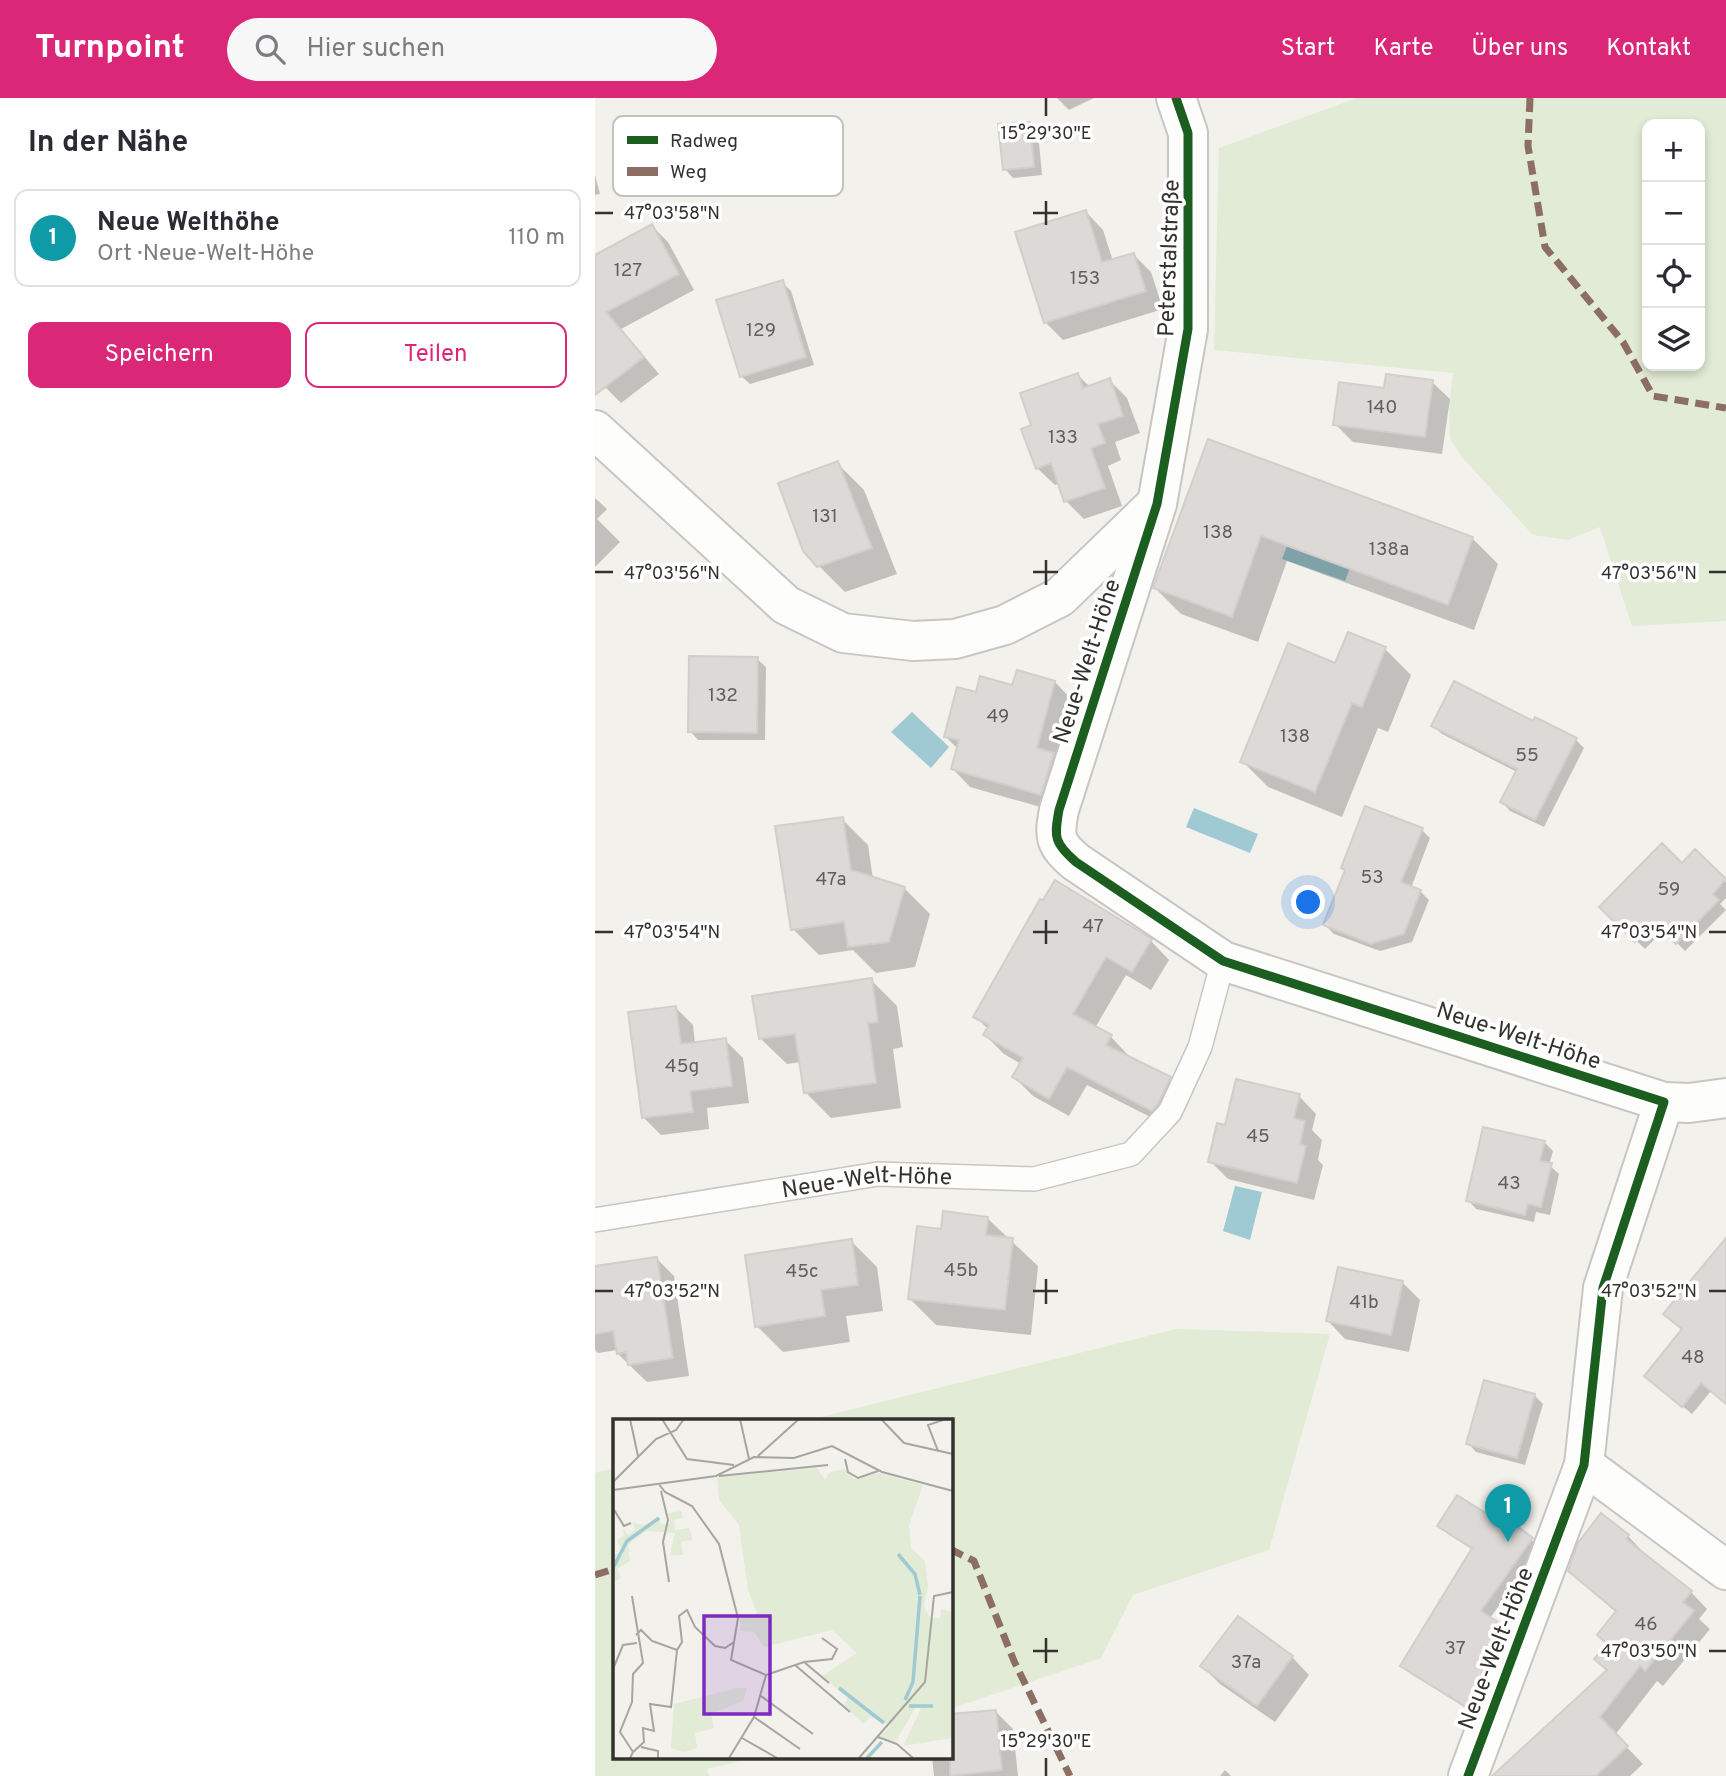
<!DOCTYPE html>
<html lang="de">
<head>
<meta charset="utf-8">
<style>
  :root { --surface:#fff; --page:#f7f7f7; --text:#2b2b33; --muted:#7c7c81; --line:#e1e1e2; --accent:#db2777 }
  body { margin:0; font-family:Overpass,sans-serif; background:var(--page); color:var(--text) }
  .controls { position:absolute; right:21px; top:21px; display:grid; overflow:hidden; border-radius:14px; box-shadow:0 4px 10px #0003 }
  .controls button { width:63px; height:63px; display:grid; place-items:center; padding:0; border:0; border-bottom:2px solid var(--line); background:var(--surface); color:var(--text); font:35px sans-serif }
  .you { position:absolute; left:714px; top:805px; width:24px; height:24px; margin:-18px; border:5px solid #fff; border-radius:50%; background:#1a73e8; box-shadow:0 0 0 10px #1a73e833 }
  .badge { display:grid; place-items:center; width:46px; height:46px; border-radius:50%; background:var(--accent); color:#fff; font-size:23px; font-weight:700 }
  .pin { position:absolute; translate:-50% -58px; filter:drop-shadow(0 2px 4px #0008) }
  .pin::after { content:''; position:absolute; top:37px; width:24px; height:21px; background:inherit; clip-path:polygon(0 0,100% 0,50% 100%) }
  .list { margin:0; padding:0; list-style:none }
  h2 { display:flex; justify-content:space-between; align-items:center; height:91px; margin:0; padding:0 28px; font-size:30px }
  h2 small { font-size:23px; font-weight:400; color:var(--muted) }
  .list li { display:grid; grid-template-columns:46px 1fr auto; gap:21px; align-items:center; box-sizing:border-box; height:98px; margin:0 14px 14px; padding:0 14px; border:2px solid var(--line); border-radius:14px }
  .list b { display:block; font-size:26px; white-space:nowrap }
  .list p { margin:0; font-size:23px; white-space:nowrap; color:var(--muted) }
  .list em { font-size:23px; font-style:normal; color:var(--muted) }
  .actions { display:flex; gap:14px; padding:21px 28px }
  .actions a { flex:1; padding:16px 0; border:2px solid var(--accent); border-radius:14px; text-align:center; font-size:24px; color:var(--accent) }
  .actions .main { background:var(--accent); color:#fff }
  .icon { flex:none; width:38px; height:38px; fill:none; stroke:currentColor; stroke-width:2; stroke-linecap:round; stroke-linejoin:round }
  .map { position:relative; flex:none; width:1131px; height:1678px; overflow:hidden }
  header { display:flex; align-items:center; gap:42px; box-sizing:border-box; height:98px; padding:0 35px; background:var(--accent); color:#fff }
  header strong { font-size:33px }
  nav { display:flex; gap:38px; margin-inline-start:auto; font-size:24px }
  .search { width:490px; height:63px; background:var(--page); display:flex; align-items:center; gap:18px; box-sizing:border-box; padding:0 24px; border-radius:38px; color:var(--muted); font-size:26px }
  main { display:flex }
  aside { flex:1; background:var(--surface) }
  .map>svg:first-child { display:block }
</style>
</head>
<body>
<header>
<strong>Turnpoint</strong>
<div class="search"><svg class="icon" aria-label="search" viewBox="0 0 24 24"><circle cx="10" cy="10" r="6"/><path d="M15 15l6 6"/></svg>Hier suchen</div>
<nav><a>Start</a><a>Karte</a><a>Über uns</a><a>Kontakt</a></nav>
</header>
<main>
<aside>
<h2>In der Nähe<small></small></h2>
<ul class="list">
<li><span class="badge" style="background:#0f9aa8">1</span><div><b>Neue Welthöhe</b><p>Ort · Neue-Welt-Höhe</p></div><em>110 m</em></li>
</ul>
<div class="actions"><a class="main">Speichern</a><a>Teilen</a></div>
</aside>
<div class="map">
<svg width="1131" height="1678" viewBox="0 0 1131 1678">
  <rect width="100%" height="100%" fill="#f3f1ec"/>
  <g fill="#e1ebd5" fill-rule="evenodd">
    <path d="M 762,0 L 1131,0 L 1131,523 L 1037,528 L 1005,429 L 973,442 L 938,437 L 866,358 L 855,340 L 854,308 L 858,275 L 619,252 L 624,50 ZM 1052,26 L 1105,26 L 1105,268 L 1052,268 Z"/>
    <path d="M 581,1231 L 735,1236 L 674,1452 L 538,1497 L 506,1560 L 355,1611 L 355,1323 L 210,1323 Z"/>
    <path d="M 19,1370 L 19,1659 L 163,1659 L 112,1671 L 114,1678 L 0,1678 L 0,1375 Z"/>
  </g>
  <g fill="#9fcad3">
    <path d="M 696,437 L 755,470 L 750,483 L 687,461 Z"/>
    <path d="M 317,614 L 354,649 L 336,670 L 296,634 Z"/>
    <path d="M 599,710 L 663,736 L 655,755 L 591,729 Z"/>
    <path d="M 640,1088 L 667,1094 L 655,1142 L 628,1133 Z"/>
  </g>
  <g fill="#0003">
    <path d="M 462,0 L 499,0 L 474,12 Z"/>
    <path d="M 434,26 L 443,34 L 447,77 L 418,80 L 410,71 Z"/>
    <path d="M 0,77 L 5,96 L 0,97 Z"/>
    <path d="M 491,114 L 508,132 L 518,163 L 538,156 L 556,174 L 568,211 L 468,242 L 450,224 Z"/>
    <path d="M 57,128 L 73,144 L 99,192 L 26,231 L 64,276 L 26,305 L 10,289 L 0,274 L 0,159 Z"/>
    <path d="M 187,184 L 196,193 L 219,267 L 155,286 L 146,278 Z"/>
    <path d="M 483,277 L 495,289 L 514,282 L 532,300 L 545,335 L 520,344 L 526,362 L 513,368 L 527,408 L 489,421 L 471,403 L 465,386 L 460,387 L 442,370 L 438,328 Z"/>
    <path d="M 837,284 L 855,301 L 847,356 L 758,344 L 740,326 Z"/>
    <path d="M 614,344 L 877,440 L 903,466 L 879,532 L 692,463 L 663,544 L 586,516 L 560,490 Z"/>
    <path d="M 243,366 L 269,392 L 302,476 L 250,494 L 224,468 Z"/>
    <path d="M 0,400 L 12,411 L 2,421 L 25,444 L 0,469 Z"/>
    <path d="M 790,551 L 816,577 L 793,634 L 783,630 L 747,719 L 673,689 L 647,663 L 741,567 Z"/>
    <path d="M 162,561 L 171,569 L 170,642 L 103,642 L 95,633 Z"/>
    <path d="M 460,584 L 477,602 L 462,660 L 463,714 L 375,689 L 358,671 L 363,651 L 351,639 L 382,597 Z"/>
    <path d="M 939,625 L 981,642 L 989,650 L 949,729 L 915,713 L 907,704 L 922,674 L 847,636 L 838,628 Z"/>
    <path d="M 247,721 L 273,747 L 278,781 L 309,790 L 335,816 L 320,869 L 281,875 L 258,852 L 224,857 L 198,831 Z"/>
    <path d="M 827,732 L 835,740 L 816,790 L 825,793 L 834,802 L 817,844 L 785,853 L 739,836 L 730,827 L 751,774 L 748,770 Z"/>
    <path d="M 1100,754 L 1131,784 L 1131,800 L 1125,806 L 1131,812 L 1090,853 L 1069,832 L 1050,851 L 1007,809 L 1087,767 Z"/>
    <path d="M 445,803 L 556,843 L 574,862 L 556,892 L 531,877 L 500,930 L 516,939 L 534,958 L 533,960 L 574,981 L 593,1000 L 582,1025 L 577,1030 L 492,987 L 474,1018 L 438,998 L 419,979 L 426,966 L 409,956 L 390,937 L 393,931 L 380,918 Z"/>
    <path d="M 276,882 L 302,908 L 308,949 L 298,951 L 306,1010 L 236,1020 L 210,994 L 206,964 L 192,966 L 165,940 Z"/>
    <path d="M 80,909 L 98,927 L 100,946 L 130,942 L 148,960 L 154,1005 L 112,1010 L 114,1031 L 66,1037 L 48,1019 Z"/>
    <path d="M 704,998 L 721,1016 L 717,1032 L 727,1042 L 723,1062 L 728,1067 L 719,1102 L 633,1081 L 615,1063 L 632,1029 Z"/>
    <path d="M 949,1044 L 958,1053 L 954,1067 L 964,1076 L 955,1117 L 941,1114 L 939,1124 L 881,1111 L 873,1102 Z"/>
    <path d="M 392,1120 L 443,1168 L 436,1237 L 341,1227 L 315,1201 L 348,1133 Z"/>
    <path d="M 256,1143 L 282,1169 L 288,1213 L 251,1218 L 255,1244 L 188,1254 L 162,1228 Z"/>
    <path d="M 62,1161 L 79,1178 L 94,1278 L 52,1284 L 23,1256 L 23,1252 L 3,1255 L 0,1252 L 0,1170 Z"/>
    <path d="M 1131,1164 L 1131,1305 L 1116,1293 L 1097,1316 L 1060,1286 L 1088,1232 L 1078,1224 Z"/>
    <path d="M 807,1184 L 825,1202 L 814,1254 L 750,1241 L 733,1223 Z"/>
    <path d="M 939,1297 L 948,1306 L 930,1367 L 881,1354 L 873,1345 Z"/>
    <path d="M 914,1424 L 946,1450 L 895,1520 L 914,1536 L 879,1615 L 816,1576 L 807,1567 L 878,1452 L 853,1436 L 845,1428 L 911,1429 Z"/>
    <path d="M 1033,1438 L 1049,1455 L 1048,1456 L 1096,1494 L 1112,1511 L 1104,1521 L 1115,1531 L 1068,1588 L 1062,1583 L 1020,1637 L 1048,1666 L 1035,1678 L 900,1678 L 1014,1573 L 1013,1546 L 1022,1515 L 975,1473 Z"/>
    <path d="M 697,1559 L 714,1577 L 680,1624 L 625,1586 L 607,1568 Z"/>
    <path d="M 400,1613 L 418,1631 L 423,1678 L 339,1678 L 337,1659 L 355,1659 Z"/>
    <path d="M 630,1672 L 636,1678 L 625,1678 Z"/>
  </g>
  <g fill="#dcd9d6" stroke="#d1cecc" stroke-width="2">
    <path d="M 435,24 L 439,69 L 408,72 L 403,26 Z"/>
    <path d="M 491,112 L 507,164 L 539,155 L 551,193 L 449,225 L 420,134 Z"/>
    <path d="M 57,126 L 84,176 L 11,214 L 49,259 L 0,297 L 0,157 Z"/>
    <path d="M 188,182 L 211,259 L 145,279 L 121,202 Z"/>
    <path d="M 483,275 L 488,290 L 515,280 L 528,318 L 503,326 L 510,345 L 496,350 L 510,390 L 469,404 L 456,365 L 441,371 L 426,331 L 436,327 L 425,295 Z"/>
    <path d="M 791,276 L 838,282 L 830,339 L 738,327 L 744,284 L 789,290 Z"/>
    <path d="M 613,341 L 878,439 L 853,507 L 666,438 L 637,519 L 558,490 Z"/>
    <path d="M 243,363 L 277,450 L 222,469 L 208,453 L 183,385 Z"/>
    <path d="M 753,534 L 791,549 L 767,609 L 757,605 L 720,694 L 645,664 L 693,545 L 740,565 Z"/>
    <path d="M 94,558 L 163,559 L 162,635 L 93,634 Z"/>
    <path d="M 422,572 L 460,583 L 442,650 L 459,655 L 446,697 L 356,671 L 364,642 L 349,639 L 362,589 L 381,594 L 385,578 L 417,587 Z"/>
    <path d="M 859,583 L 938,623 L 940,619 L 982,640 L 940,722 L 905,704 L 922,671 L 836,628 Z"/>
    <path d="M 770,708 L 828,730 L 806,784 L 826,792 L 809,836 L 776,846 L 728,827 L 750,772 L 746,770 Z"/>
    <path d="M 248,719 L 256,772 L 310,789 L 294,844 L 253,849 L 249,824 L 196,832 L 180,728 Z"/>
    <path d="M 1067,745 L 1087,765 L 1100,751 L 1131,781 L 1118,796 L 1124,802 L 1081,846 L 1059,825 L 1040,844 L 1004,809 Z"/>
    <path d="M 460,782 L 557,841 L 537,874 L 511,859 L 478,916 L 517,937 L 511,947 L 576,979 L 563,1006 L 557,1013 L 472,969 L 454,1001 L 417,979 L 428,960 L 388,937 L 394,927 L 378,919 L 445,801 L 448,802 Z"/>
    <path d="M 277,880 L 283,924 L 273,925 L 281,985 L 209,995 L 200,936 L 164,941 L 157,898 Z"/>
    <path d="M 81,908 L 86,946 L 131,940 L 137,988 L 95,993 L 98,1014 L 47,1020 L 33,914 Z"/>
    <path d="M 641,981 L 705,996 L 699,1020 L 710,1023 L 705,1046 L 711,1048 L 702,1085 L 613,1064 L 622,1025 L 630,1027 Z"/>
    <path d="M 888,1029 L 950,1043 L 945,1063 L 957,1065 L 946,1109 L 933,1106 L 930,1117 L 871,1103 Z"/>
    <path d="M 348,1113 L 393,1119 L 391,1137 L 418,1140 L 410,1212 L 313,1201 L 322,1128 L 346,1131 Z"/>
    <path d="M 1131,1140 L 1131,1306 L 1106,1285 L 1087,1309 L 1049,1278 L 1087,1231 L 1068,1216 Z"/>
    <path d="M 257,1141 L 263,1187 L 226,1192 L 230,1218 L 160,1229 L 150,1157 Z"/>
    <path d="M 62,1159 L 78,1260 L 33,1267 L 31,1254 L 22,1256 L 18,1233 L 0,1236 L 0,1168 Z"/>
    <path d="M 743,1169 L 808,1183 L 796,1237 L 731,1223 Z"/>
    <path d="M 889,1282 L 940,1296 L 922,1360 L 871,1346 Z"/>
    <path d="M 862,1397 L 910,1427 L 914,1422 L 938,1440 L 886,1513 L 906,1526 L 885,1582 L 870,1608 L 805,1568 L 877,1450 L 842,1428 Z"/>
    <path d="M 1006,1415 L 1034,1437 L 1031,1441 L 1097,1493 L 1088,1504 L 1099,1513 L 1050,1573 L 1045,1568 L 1005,1619 L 1033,1648 L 1001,1678 L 897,1678 L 1012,1572 L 999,1561 L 1012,1546 L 1002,1537 L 1021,1513 L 973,1473 L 983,1445 Z"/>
    <path d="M 643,1518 L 698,1558 L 662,1608 L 605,1568 Z"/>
    <path d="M 401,1612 L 407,1672 L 355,1678 L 355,1616 Z"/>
  </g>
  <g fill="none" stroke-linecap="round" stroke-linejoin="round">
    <defs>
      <g id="service">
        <path id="s1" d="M 0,1122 L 283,1076 L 439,1081 L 536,1056 L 575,1014 L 605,949 L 628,863"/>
      </g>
      <g id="minor">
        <path d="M 581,0 L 593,35 L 593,231 L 562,406 L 464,712 C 459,739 459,745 481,764 L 628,863 L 1069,1004 L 1008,1190 L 989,1367 L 873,1678"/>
        <path d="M 0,332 L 191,507 L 248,535 L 318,543 L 360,541 L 410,527 L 465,499 L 558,409"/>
        <path d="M 1069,1004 L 1094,1005 L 1131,1000"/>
        <path d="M 989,1367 L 1131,1472"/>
      </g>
    </defs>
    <use href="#service" stroke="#c8c6c2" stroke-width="26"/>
    <use href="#minor" stroke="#c8c6c2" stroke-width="42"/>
    <use href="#service" stroke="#fdfdfc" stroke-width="23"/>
    <use href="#minor" stroke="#fdfdfc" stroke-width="38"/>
    <g stroke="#8d6e63" stroke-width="7" stroke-dasharray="14 7" stroke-linecap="butt">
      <path d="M 935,0 L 933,48 L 950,149 L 1028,244 L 1058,298 L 1131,310"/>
      <path d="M 355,1451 L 379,1463 L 419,1563 L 475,1678"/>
      <path d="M 0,1477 L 19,1471"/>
    </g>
    <defs>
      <path id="cycleway" d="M 581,0 L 593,35 L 593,231 L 562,406 L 464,712 C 459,739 459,745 481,764 L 628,863 L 1069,1004 L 1008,1190 L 989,1367 L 873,1678"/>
    </defs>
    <use href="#cycleway" stroke="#fff" stroke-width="13"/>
    <use href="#cycleway" stroke="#1b5e20" stroke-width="9"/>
  </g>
  <path fill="none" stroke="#34322f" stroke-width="2.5" d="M 451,0 L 451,18M 451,103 L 451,127M 0,115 L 18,115M 438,115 L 463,115M 451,462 L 451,487M 0,474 L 18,474M 438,474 L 463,474M 1114,474 L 1131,474M 451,822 L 451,846M 0,834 L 18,834M 438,834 L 463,834M 1114,834 L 1131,834M 451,1181 L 451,1206M 0,1193 L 18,1193M 438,1193 L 463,1193M 1114,1193 L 1131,1193M 451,1540 L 451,1565M 438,1553 L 463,1553M 1114,1553 L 1131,1553M 451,1660 L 451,1678"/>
  <g text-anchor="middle" stroke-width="7" stroke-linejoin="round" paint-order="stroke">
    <g font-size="19" fill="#615e5c">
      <text x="33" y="178">127</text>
      <text x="490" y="186">153</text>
      <text x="166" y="238">129</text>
      <text x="787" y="315">140</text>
      <text x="468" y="345">133</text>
      <text x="230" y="424">131</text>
      <text x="623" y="440">138</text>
      <text x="794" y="457">138a</text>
      <text x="128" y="603">132</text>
      <text x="403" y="624">49</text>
      <text x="700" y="644">138</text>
      <text x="932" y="663">55</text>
      <text x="777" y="785">53</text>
      <text x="236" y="787">47a</text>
      <text x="1074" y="797">59</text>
      <text x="498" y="834">47</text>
      <text x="87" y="974">45g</text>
      <text x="663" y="1044">45</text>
      <text x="914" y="1091">43</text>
      <text x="366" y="1178">45b</text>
      <text x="207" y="1179">45c</text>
      <text x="769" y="1210">41b</text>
      <text x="1098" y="1265">48</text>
      <text x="1051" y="1532">46</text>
      <text x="860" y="1556">37</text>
      <text x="651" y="1570">37a</text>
    </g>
    <g font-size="23" fill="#34322f" stroke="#fff">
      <text transform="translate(573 160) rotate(-88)" y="8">Peterstalstraße</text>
      <text transform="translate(491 563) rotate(-72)" y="8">Neue-Welt-Höhe</text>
      <text transform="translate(924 937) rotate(18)" y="8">Neue-Welt-Höhe</text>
      <text dy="8" stroke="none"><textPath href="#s1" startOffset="275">Neue-Welt-Höhe</textPath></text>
      <text transform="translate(900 1550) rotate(-69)" y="8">Neue-Welt-Höhe</text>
    </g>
  </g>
  <g transform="translate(18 1321)">
    <rect width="340" height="340" fill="#f3f1ec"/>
    <path d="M 204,49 L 212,61 L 217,53 L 231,50 L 241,60 L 265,54 L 310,66 L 296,106 L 298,129 L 312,142 L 315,168 L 311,187 L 317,199 L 327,199 L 328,190 L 339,193 L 339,319 L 290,327 L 308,290 L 303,288 L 282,324 L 268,318 L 278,306 L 257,298 L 251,305 L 231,286 L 235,279 L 209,257 L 244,234 L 219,211 L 151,228 L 141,213 L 127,212 L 127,200 L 144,194 L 135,171 L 126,106 L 106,81 L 104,58 ZM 68,92 L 70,99 L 61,101 L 62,111 L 76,109 L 80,121 L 68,123 L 70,136 L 57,136 L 62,114 L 33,112 L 15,126 L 17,142 L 4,150 L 8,159 L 0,163 L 1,136 L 10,133 L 4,121 L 11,116 L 9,109 L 15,116 L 22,111 L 20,104 L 31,106 L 47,98 L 47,105 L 57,105 L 56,94 ZM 125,269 L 134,269 L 130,282 L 98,295 L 101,309 L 82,314 L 84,329 L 71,333 L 58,329 L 61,285 Z" fill="#e1ebd5"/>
    <path fill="none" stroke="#9fcad3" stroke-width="3.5" d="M 285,135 L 302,155 L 307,176M 0,149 L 14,122 L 46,99M 226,269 L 271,304M 292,281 L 300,263 L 307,177M 296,287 L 320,287M 254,339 L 269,323"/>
    <path fill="none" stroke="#a7a5a0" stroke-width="2" d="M 17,0 L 25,37M 49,0 L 74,40 L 121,46M 127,0 L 136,40M 268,0 L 291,24 L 340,35M 325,32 L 315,6 L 333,0M 145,37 L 186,0M 232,40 L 235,53 L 245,59 L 265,52M 106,57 L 215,46M 0,63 L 43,20 L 63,11 L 71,0M 45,64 L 52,73 L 79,87 L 106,125 L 125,199 L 118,241 L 153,256 L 141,298 L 116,339M 0,71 L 103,57 L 141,38 L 181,39 L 219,27 L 269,53 L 340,72M 48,72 L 55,101 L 50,123 L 56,163M 0,89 L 11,107 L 18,104M 23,216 L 28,211 L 39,222 L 64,231 L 69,223 L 66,197 L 74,191 L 82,208 L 102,227 L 112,229 L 121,223M 191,243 L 216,264M 182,246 L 237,293M 0,250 L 10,226 L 24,224M 153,256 L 191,243 L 219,240 L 224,230 L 209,219M 148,277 L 200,315M 141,298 L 187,330M 265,318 L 284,325 L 300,339M 129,319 L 164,339M 28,328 L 45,332 L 45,339M 20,333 L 31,323 L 30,309 L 41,312 L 37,285 L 58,288 L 64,231M 17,339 L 20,333 L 7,313 L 19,283 L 20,255 L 30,244 L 19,177M 246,339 L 312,263 L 321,177 L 340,173"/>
    <path fill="#7b2cbf" fill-opacity="0.15" stroke="#7b2cbf" stroke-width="3.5" d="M 91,197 L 157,197 L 157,295 L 91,295 Z"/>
    <rect width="340" height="340" fill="none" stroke="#34322f" stroke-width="3.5"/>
  </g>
  <rect x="18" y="18" width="230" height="80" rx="10" fill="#fff" stroke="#c2c2c1" stroke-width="2"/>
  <rect x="32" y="38" width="31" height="8" fill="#1b5e20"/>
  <rect x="32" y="69" width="31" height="9" fill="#8d6e63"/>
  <g font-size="19" fill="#34322f">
    <text x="75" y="49">Radweg</text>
    <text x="75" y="80">Weg</text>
  </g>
  <g font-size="18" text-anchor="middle" fill="#34322f" stroke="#fff" stroke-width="7" stroke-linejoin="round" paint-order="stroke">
    <text x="451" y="41">15°29'30"E</text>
    <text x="77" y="121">47°03'58"N</text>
    <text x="77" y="481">47°03'56"N</text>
    <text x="1054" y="481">47°03'56"N</text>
    <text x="77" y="840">47°03'54"N</text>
    <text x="1054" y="840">47°03'54"N</text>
    <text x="77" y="1199">47°03'52"N</text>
    <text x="1054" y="1199">47°03'52"N</text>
    <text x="1054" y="1559">47°03'50"N</text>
    <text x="451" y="1649">15°29'30"E</text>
  </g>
</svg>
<div class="controls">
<button>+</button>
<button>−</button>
<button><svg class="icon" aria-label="locate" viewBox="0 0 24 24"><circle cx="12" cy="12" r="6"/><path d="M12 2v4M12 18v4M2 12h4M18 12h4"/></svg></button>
<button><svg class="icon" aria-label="layers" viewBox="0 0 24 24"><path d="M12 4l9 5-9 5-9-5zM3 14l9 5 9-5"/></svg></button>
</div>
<div class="you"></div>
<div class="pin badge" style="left:913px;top:1444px;background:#0f9aa8">1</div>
</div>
</main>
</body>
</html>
